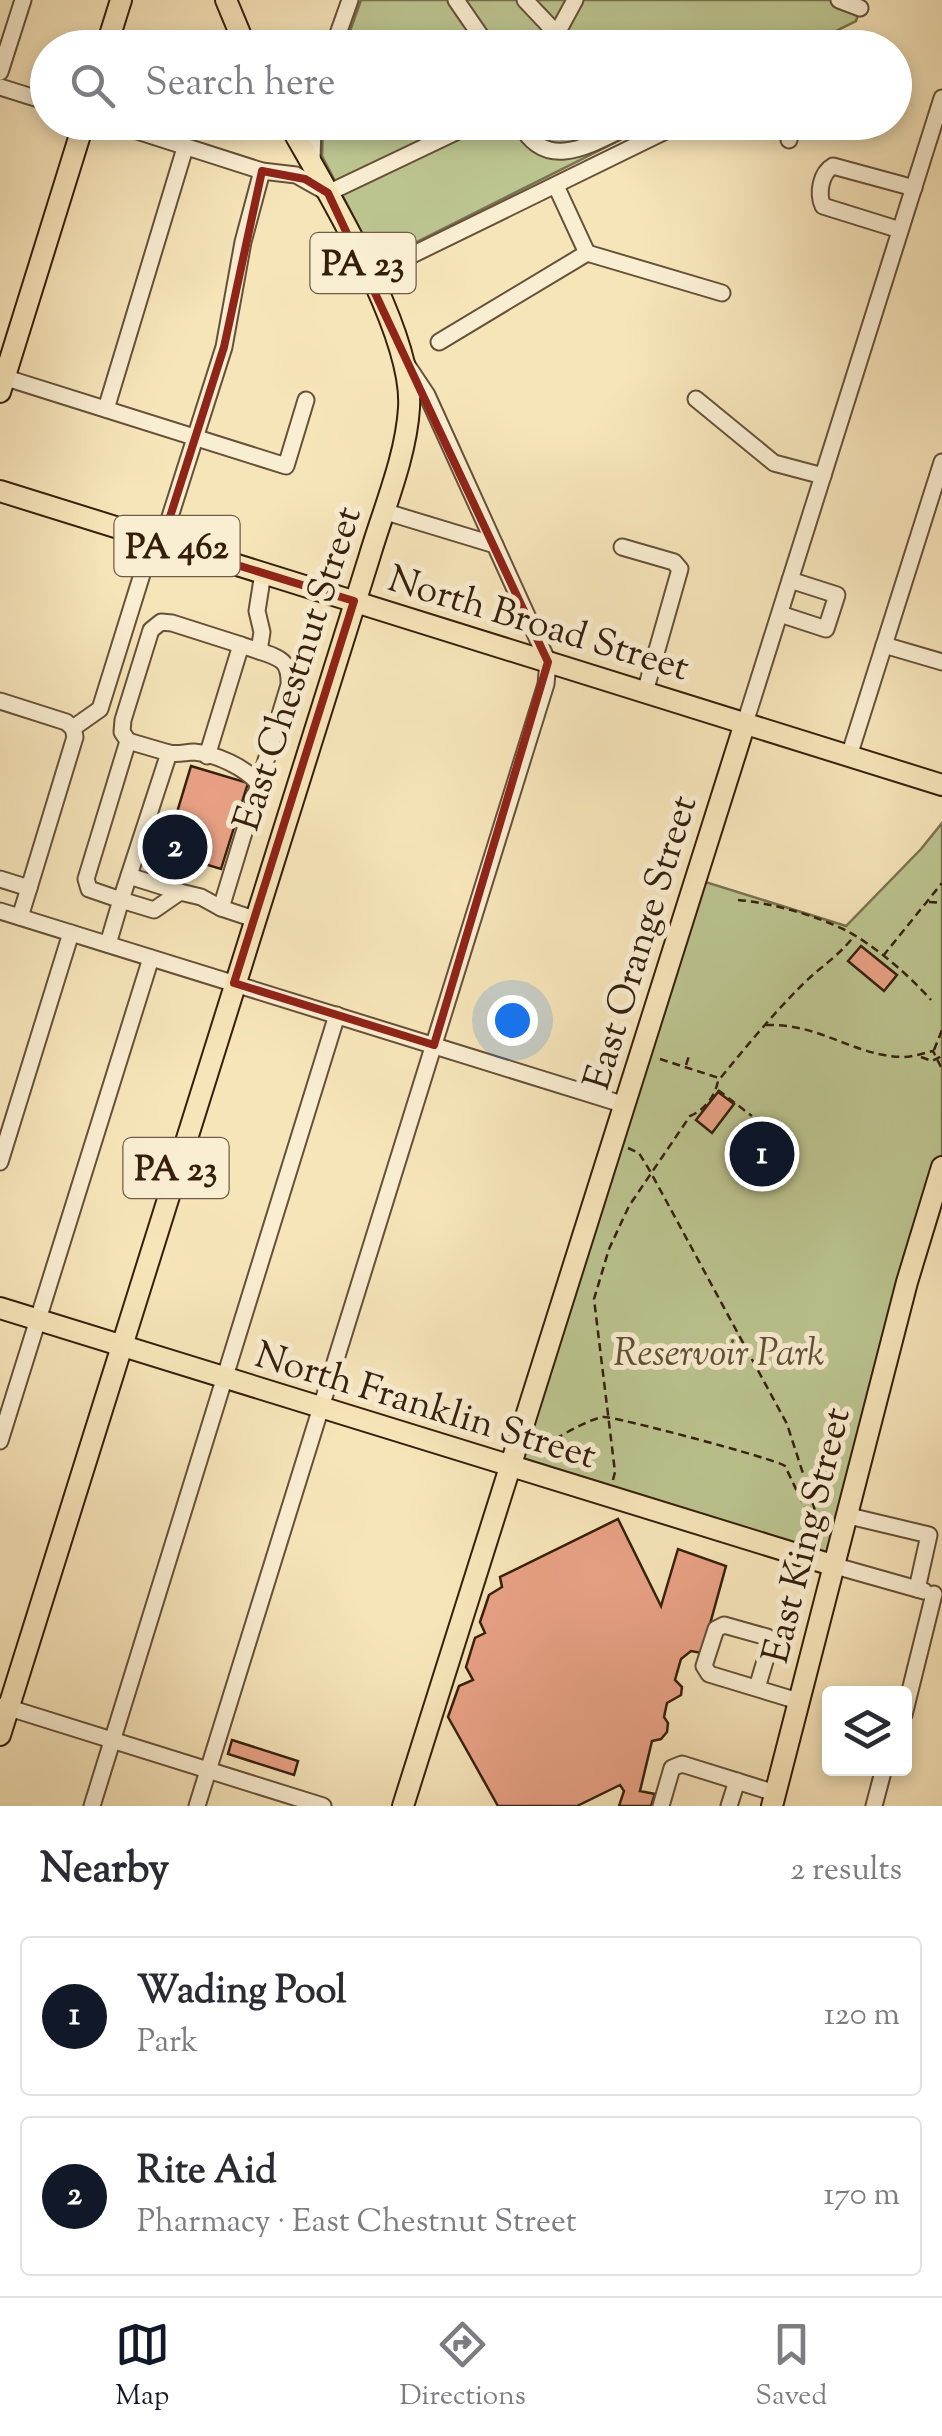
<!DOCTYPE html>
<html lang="en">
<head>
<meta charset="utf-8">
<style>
  :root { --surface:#fff; --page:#f7f7f7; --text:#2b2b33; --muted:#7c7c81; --line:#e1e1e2; --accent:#111827 }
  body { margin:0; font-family:"Sorts Mill Goudy",serif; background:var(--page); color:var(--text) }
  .controls { position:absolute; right:30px; bottom:30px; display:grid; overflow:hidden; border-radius:10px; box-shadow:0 5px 15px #0003 }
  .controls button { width:90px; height:90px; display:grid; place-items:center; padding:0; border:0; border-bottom:2px solid var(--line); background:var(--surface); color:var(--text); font:50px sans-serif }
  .you { position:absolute; left:512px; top:1020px; width:35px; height:35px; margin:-25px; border:8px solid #fff; border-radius:50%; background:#1a73e8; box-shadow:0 0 0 15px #1a73e833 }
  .badge { display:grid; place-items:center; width:65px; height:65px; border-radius:50%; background:var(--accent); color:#fff; font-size:32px; font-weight:700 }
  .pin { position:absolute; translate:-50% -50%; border:5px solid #fff; box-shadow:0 2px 10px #0006 }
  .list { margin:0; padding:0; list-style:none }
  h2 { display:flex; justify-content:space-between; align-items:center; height:130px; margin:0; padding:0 40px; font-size:42px }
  h2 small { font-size:32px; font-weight:400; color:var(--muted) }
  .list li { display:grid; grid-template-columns:65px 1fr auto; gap:30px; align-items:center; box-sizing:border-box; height:160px; margin:0 20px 20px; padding:0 20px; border:2px solid var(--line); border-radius:10px }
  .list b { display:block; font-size:38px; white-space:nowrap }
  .list p { margin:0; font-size:32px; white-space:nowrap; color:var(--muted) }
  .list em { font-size:32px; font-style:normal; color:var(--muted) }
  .icon { flex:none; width:55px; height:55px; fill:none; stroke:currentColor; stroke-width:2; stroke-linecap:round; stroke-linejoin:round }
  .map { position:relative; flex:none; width:942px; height:1806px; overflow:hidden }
  .search { position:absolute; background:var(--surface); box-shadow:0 5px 15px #0003; left:30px; right:30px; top:30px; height:110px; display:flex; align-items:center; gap:25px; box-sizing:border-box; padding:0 35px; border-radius:55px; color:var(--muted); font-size:38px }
  .sheet { height:490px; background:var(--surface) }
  nav { display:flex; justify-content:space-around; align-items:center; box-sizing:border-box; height:140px; border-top:2px solid var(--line); background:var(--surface); font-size:28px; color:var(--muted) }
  nav a { display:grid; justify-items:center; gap:5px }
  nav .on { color:var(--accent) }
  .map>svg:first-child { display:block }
</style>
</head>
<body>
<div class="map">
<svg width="942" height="1806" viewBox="0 0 942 1806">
  <rect width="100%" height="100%" fill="#f7e5ba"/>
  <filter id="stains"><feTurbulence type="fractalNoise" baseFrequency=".002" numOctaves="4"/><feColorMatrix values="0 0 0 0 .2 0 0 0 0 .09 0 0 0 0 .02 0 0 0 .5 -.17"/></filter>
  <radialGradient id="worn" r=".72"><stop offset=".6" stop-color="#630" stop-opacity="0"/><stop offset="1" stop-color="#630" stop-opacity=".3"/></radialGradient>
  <g fill="#bcc590" stroke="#78724e" stroke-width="2.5">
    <path d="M 361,0 L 863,0 L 856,21 L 803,47 L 344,48 Z"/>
    <path d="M 323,123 L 654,123 L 377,262 L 322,156 Z"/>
    <path d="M 942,823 L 942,1167 L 832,1565 L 510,1467 L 696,879 L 846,926 L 921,849 Z"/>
  </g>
  <g fill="#eaa286" stroke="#351f0c" stroke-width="2.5">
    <path d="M 191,766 L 248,783 L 221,869 L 165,852 Z"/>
    <path d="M 861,946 L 897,975 L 884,991 L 848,961 Z"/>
    <path d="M 718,1092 L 734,1104 L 712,1133 L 696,1120 Z"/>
    <path d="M 618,1519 L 661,1606 L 678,1549 L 726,1566 L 702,1653 L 691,1651 L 681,1659 L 675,1680 L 682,1687 L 681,1695 L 667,1703 L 664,1717 L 668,1723 L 667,1732 L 661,1739 L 652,1741 L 640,1791 L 655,1794 L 651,1806 L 619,1806 L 624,1791 L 620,1785 L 577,1806 L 498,1806 L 448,1717 L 459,1686 L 473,1680 L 466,1667 L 475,1638 L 485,1633 L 480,1622 L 489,1595 L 502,1587 L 500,1577 Z"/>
    <path d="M 232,1740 L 298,1761 L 294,1775 L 228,1754 Z"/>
  </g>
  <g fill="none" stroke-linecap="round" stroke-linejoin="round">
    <defs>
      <g id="minor">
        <path d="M 456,0 L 489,48"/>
        <path d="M 525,0 L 558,35"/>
        <path d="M 839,0 L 860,8"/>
        <path d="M 333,48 L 350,0"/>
        <path d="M 549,48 L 575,0"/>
        <path d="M 0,72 L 23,0"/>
        <path d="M 0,87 L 48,102"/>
        <path d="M 109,122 L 262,171 L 296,175 L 328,193 L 477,122"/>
        <path d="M 519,122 C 547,177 596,141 637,122"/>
        <path d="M 789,140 L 792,122"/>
        <path d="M 312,162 L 313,122"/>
        <path d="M 556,186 L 587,253 L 722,293"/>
        <path d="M 900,230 L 823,206 C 817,193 821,173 833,166 L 914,188"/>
        <path d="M 369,276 L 684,122"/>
        <path d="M 439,342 L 587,253"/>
        <path d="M 0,376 L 286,466 L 306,400"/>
        <path d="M 696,399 L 774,463 L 823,476"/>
        <path d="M 106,409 L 185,148"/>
        <path d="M 383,511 L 495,545"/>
        <path d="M 162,542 L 224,347 L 243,242 L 262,171"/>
        <path d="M 622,547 L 674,562 L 680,569 L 645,692"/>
        <path d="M 780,614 L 826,629 L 837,595 L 790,580"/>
        <path d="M 884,645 L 942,662"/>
        <path d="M 0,701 L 66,722 L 73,728 L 75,737 L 29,888"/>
        <path d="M 745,723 L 942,98"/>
        <path d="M 73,728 L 100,709 L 153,539"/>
        <path d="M 128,741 L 169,753"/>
        <path d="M 207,756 L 241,645 L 259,651 L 262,632 L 257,611 L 263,573"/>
        <path d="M 849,756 L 942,462"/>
        <path d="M 129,876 L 180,892"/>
        <path d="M 0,879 L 29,888 L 20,917"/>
        <path d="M 221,908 L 201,897 L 180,892 L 154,910 L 121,900 L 169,753 C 179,755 185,752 194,752 C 216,754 245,767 259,784"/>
        <path d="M 0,911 L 625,1105"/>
        <path d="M 254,919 L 221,908 L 289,685 C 290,661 281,658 259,651"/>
        <path d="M 108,944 L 121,900 L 89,889 L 86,879 L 128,741 L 122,732 L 123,720 L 151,630 L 161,622 L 172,623 L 241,645"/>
        <path d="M 0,1162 L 71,933"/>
        <path d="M 0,1441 L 151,958"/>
        <path d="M 845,1515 L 929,1535 L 917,1589"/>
        <path d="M 832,1565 L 924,1591"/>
        <path d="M 757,1688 L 770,1644 L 767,1637 L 724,1625 L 716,1629 L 704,1666 L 709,1674 L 798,1701"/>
        <path d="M 3,1706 L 323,1806"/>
        <path d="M 904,1715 L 934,1594"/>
        <path d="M 92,1806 L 337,1015"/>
        <path d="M 197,1806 L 546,684 L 548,662 L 427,395 L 407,365"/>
        <path d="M 661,1806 L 672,1768 L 682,1764 L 775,1793"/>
        <path d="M 729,1806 L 737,1781"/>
        <path d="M 874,1806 L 884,1768"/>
      </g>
      <g id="major">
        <path d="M 226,0 L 246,48"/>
        <path d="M 106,48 L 121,0"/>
        <path d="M 0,392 L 84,122"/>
        <path d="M 0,491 L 942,785"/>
        <path d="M 0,1308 L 832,1565"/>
        <path d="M 0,1735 L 370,555 C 384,508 406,457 409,408 C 414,332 326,190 288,122"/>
        <path d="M 403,1806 L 745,723"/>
        <path d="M 772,1806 L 907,1282 L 942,1167"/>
      </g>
    </defs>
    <use href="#minor" stroke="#665038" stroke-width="19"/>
    <use href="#major" stroke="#351f0c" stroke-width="24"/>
    <g stroke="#351f0c" stroke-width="2.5" stroke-dasharray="8 5" stroke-linecap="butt">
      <path d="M 738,900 C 772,903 814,915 845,930 C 873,944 911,977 931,1000"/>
      <path d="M 929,902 L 942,903"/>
      <path d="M 883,956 L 942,883"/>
      <path d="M 766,1025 C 820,1023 853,1056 903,1057 C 913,1057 923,1053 933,1051 L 942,1069"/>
      <path d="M 934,1050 L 942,1030"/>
      <path d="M 921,1057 L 932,1061 L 942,1056"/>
      <path d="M 660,1059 L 719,1078"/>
      <path d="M 686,1065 L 689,1056"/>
      <path d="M 718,1090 L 752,1116"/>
      <path d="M 628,1148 L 639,1153 L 650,1171 L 787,1424 L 821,1529"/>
      <path d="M 533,1452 C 549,1443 585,1420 603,1417 C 614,1416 776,1459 785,1466 L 816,1531"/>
      <path d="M 613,1480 L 615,1472 L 594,1299 L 609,1249 L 629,1206 L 690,1116 C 705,1110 715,1096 718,1081 C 745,1048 772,1015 802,985 C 820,967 839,956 854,936"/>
    </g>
    <use href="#minor" stroke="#faeed2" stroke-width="15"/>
    <use href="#major" stroke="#f7e5ba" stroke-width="20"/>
  </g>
  <path fill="none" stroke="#8f2418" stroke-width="8" stroke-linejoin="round" d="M 262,171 L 305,179 L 328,193 L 548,662 L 434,1045 L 234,983 L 354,601 L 162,542 L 224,347 Z"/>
  <g text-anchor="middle" stroke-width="10" stroke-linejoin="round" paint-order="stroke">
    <g fill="#faeed2" stroke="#705d47" stroke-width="2.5">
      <rect x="310.5" y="233" width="105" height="60" rx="8"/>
      <rect x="114.5" y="516" width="125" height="60" rx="8"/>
      <rect x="123.5" y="1138" width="105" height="60" rx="8"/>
    </g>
    <g font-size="35" font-weight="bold" fill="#351f0c">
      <text x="363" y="275">PA 23</text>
      <text x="177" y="558">PA 462</text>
      <text x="176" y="1180">PA 23</text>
    </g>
    <g font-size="38" fill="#351f0c" stroke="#faeed2">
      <text transform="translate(539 622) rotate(17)" y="13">North Broad Street</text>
      <text transform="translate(296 668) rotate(-72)" y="13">East Chestnut Street</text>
      <text transform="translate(639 942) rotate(-73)" y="13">East Orange Street</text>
      <text transform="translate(426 1404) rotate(17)" y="13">North Franklin Street</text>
      <text transform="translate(805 1535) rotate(-76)" y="13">East King Street</text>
    </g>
    <g font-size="38" font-style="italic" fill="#5e5134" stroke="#faeed2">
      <text x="719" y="1365">Reservoir Park</text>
    </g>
  </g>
  <rect width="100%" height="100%" filter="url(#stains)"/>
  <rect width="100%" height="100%" fill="url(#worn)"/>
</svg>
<div class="controls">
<button><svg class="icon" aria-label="layers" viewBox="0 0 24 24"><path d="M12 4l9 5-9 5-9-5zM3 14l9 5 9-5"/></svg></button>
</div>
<div class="you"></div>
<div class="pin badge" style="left:762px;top:1154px">1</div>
<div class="pin badge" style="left:175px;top:847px">2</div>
<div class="search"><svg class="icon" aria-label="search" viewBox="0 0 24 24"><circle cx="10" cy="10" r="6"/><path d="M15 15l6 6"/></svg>Search here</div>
</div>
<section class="sheet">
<h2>Nearby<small>2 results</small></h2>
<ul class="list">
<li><span class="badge">1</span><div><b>Wading Pool</b><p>Park</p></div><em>120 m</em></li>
<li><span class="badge">2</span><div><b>Rite Aid</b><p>Pharmacy · East Chestnut Street</p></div><em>170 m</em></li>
</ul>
</section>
<nav>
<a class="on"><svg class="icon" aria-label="map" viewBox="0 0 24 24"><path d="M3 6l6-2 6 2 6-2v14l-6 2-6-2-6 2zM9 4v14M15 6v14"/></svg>Map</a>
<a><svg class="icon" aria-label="directions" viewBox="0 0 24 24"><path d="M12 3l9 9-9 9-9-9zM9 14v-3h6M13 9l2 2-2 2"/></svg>Directions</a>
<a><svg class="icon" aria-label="saved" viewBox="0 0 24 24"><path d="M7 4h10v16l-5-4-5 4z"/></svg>Saved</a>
</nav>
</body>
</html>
